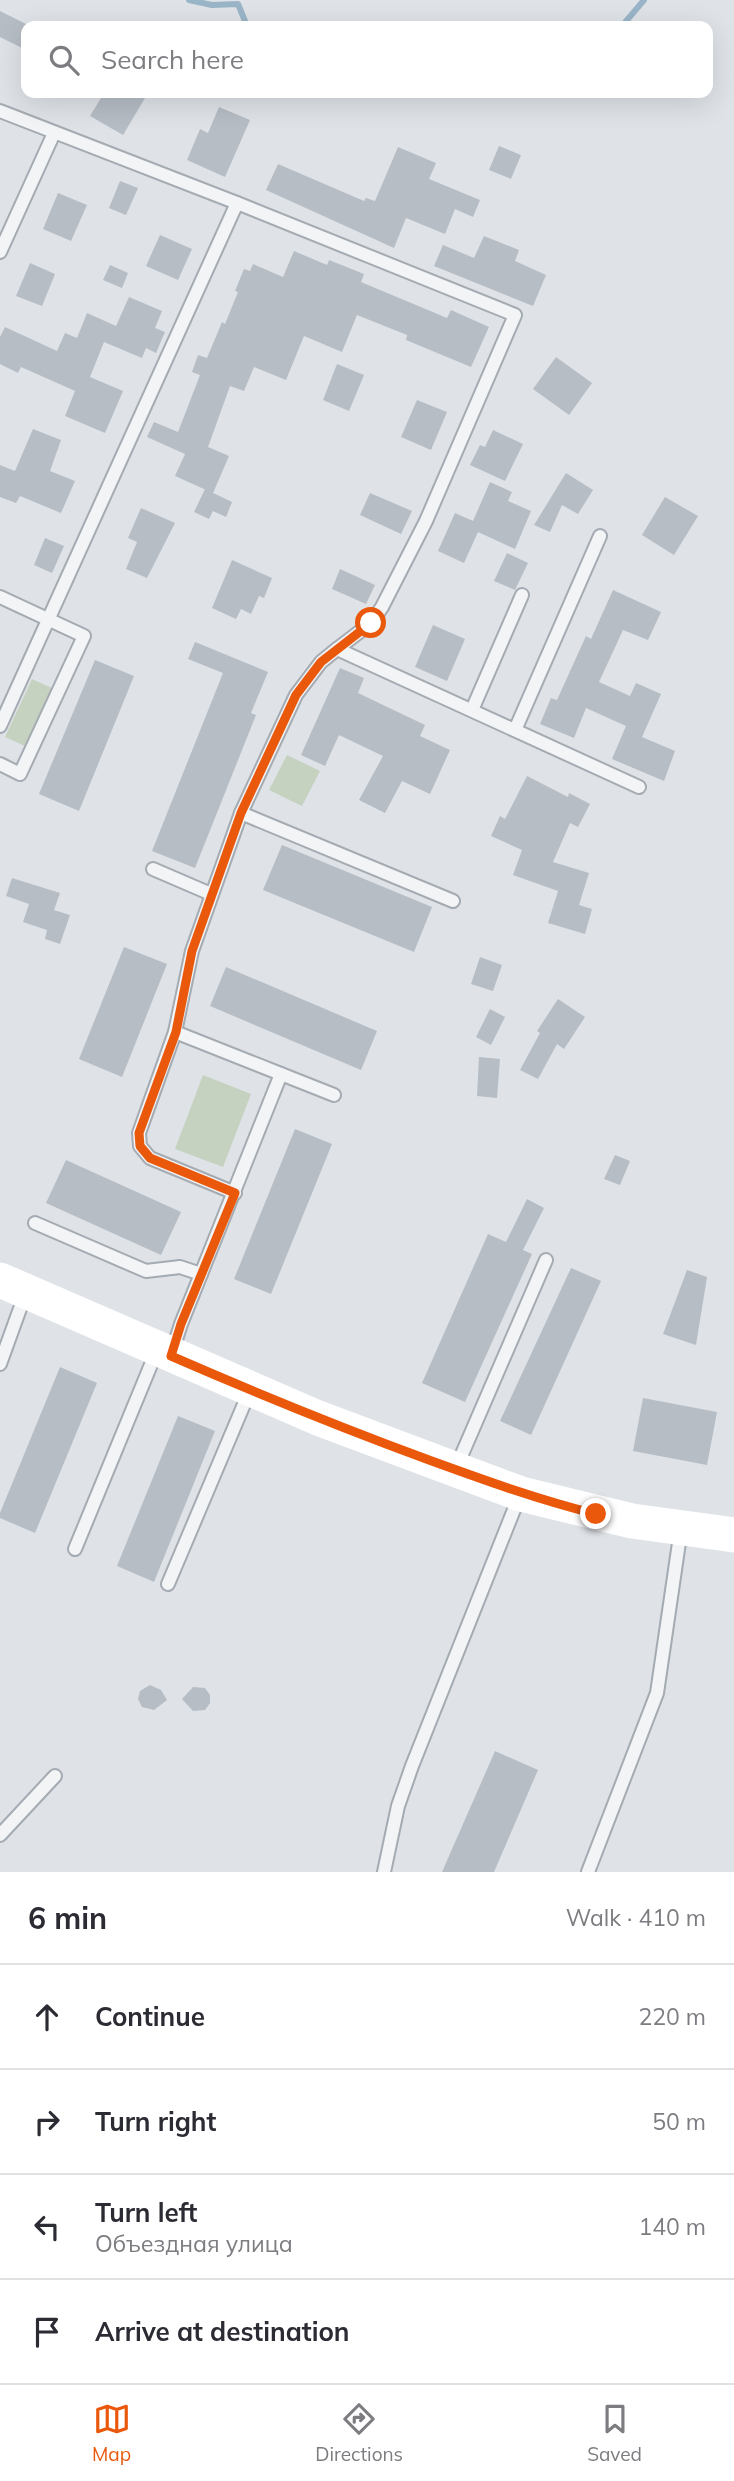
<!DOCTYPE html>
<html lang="en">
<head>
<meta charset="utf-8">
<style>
  :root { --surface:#fff; --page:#f7f7f7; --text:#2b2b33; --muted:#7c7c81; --line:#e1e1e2; --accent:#ea580c }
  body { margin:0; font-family:Mulish,sans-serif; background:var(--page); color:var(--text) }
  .stop { position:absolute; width:21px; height:21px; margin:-16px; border:5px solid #ea580c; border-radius:50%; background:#fff }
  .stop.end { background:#ea580c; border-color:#fff; box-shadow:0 2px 7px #0008 }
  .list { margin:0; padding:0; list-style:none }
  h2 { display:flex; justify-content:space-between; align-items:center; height:91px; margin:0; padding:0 28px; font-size:30px }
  h2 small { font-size:23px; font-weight:400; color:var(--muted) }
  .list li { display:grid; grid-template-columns:46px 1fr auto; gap:21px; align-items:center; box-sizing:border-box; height:105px; padding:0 28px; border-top:2px solid var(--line) }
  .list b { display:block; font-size:26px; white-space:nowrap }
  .list p { margin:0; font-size:23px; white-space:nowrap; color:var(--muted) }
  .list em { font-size:23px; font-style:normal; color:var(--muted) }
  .icon { flex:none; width:38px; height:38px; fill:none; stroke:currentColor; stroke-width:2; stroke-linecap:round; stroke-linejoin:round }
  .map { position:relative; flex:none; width:734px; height:1872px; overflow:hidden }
  .search { position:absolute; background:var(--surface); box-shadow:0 7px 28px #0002; left:21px; right:21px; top:21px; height:77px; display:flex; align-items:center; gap:18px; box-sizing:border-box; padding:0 24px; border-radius:14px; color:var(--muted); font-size:26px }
  .sheet { height:511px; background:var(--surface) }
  nav { display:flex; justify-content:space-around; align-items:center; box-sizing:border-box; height:98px; border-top:2px solid var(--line); background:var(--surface); font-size:19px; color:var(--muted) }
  nav a { display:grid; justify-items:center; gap:4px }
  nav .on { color:var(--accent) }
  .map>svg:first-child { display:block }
</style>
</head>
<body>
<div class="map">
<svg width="734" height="1872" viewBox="0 0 734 1872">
  <rect width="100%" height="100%" fill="#dfe3e8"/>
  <g fill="#c6d2c0">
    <path d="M 32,679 L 54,689 L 27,747 L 5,737 Z"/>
    <path d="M 287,755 L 320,771 L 302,806 L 269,790 Z"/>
    <path d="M 203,1075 L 251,1094 L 223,1167 L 175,1149 Z"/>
  </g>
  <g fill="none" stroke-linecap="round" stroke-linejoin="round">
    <g stroke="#9ab5c8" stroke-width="6">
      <path d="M 189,0 L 212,5 L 238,4 L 247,26"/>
      <path d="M 622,26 L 644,0"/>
    </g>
  </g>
  <g fill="#b6bdc5">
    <path d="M 0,11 L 26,24 L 26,50 L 0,37 Z"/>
    <path d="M 104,93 L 148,93 L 123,135 L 90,116 Z"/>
    <path d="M 219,107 L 250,120 L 225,177 L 187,160 L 200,129 L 208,133 Z"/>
    <path d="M 499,146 L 521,155 L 511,179 L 489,170 Z"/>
    <path d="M 398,147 L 436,163 L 429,179 L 480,200 L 473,217 L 455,209 L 445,234 L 406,218 L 394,248 L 266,190 L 278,164 L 364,201 L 366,198 L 375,201 Z"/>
    <path d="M 120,181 L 138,188 L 126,215 L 109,208 Z"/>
    <path d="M 58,193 L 87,205 L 71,241 L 43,229 Z"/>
    <path d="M 160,235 L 192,249 L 178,280 L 146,266 Z"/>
    <path d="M 484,236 L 519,250 L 515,261 L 546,275 L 533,306 L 434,266 L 443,245 L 474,258 Z"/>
    <path d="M 294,251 L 327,265 L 329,260 L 364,274 L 361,282 L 447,318 L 451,310 L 489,327 L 471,367 L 406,340 L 407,335 L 357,315 L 342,352 L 304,336 L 286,380 L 254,367 L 244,391 L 230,386 L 208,447 L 229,456 L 213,493 L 175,476 L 185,454 L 147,437 L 154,422 L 178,432 L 200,375 L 192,372 L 198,355 L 207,358 L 222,322 L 225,324 L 238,292 L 235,291 L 244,269 L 250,271 L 253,264 L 283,277 Z"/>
    <path d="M 30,263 L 55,274 L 42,306 L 16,296 Z"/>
    <path d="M 110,265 L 128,273 L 122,288 L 103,280 Z"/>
    <path d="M 129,297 L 162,311 L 155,328 L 165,332 L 156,353 L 146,348 L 142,358 L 104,342 L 90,377 L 123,391 L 105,433 L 65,416 L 75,391 L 21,367 L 18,373 L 0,364 L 0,337 L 5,327 L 57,351 L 65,333 L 77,338 L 87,313 L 116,326 Z"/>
    <path d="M 556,357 L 592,383 L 569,415 L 533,389 Z"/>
    <path d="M 337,364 L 364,375 L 349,411 L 323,400 Z"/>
    <path d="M 417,400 L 447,412 L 431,450 L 401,437 Z"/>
    <path d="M 33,429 L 61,440 L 50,471 L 75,481 L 61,513 L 20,496 L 16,503 L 0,497 L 0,465 L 15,471 Z"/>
    <path d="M 493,430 L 523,444 L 505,481 L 470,465 L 480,445 L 485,447 Z"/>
    <path d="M 566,473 L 593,490 L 578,514 L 562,505 L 550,532 L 534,525 Z"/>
    <path d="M 490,482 L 512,492 L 508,501 L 531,511 L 515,549 L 478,532 L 464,563 L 438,551 L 455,513 L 473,521 Z"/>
    <path d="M 205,489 L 232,502 L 226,517 L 213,511 L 209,519 L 194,512 Z"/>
    <path d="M 370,493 L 412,511 L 401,534 L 360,515 Z"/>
    <path d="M 665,497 L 698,516 L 674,555 L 642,535 Z"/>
    <path d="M 141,508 L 175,523 L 147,578 L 126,569 L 137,542 L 128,538 Z"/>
    <path d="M 45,538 L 64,546 L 52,573 L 34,565 Z"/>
    <path d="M 507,553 L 528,563 L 515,590 L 494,581 Z"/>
    <path d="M 232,560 L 272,578 L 264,598 L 259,596 L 251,614 L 241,609 L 236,619 L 212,608 Z"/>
    <path d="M 340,569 L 375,585 L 366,604 L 332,589 Z"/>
    <path d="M 613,590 L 661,612 L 648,640 L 623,630 L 599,682 L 630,696 L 636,683 L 661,694 L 642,737 L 675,751 L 664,781 L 612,759 L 626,726 L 586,708 L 574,738 L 540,724 L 551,698 L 557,700 L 586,636 L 591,639 Z"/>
    <path d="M 433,625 L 465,639 L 447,681 L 415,667 Z"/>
    <path d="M 195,642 L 268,672 L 251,713 L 256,715 L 195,868 L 152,851 L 223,673 L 188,659 Z"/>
    <path d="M 95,660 L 134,676 L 79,811 L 39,794 Z"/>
    <path d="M 340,668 L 364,678 L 358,693 L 425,725 L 420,736 L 450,750 L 430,794 L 402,781 L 385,813 L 359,800 L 383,756 L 339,735 L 325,766 L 301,755 Z"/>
    <path d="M 527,776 L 568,797 L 569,793 L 590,804 L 578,827 L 570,823 L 553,862 L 589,873 L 579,905 L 592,909 L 585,934 L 548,923 L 558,891 L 513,875 L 522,850 L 491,836 L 500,816 L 505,819 Z"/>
    <path d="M 282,845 L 432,907 L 414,952 L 263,890 Z"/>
    <path d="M 12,878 L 60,893 L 54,910 L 70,915 L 60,944 L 45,939 L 47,930 L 23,922 L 29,904 L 6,896 Z"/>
    <path d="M 124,947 L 167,964 L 122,1077 L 79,1059 Z"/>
    <path d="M 480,957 L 502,965 L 493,991 L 471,984 Z"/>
    <path d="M 226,967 L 377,1031 L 361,1070 L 210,1006 Z"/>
    <path d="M 558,999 L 585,1017 L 564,1049 L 557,1044 L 538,1079 L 520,1070 L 540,1033 L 537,1031 Z"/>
    <path d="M 490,1009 L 505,1017 L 491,1045 L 476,1037 Z"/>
    <path d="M 479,1057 L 500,1059 L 497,1098 L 477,1096 Z"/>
    <path d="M 295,1129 L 332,1144 L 271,1294 L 234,1279 Z"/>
    <path d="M 615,1155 L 630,1161 L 620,1185 L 604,1179 Z"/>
    <path d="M 66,1160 L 181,1212 L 161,1255 L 46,1203 Z"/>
    <path d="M 527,1199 L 544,1208 L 523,1250 L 532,1254 L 465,1402 L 422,1383 L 488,1234 L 506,1242 Z"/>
    <path d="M 571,1268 L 601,1281 L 531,1435 L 500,1421 Z"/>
    <path d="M 687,1270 L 707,1277 L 696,1345 L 663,1334 Z"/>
    <path d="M 60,1367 L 97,1383 L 35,1533 L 0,1518 L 0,1513 Z"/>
    <path d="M 643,1398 L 717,1412 L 707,1465 L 633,1451 Z"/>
    <path d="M 178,1416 L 215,1431 L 154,1582 L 117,1566 Z"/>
    <path d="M 150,1685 L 161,1690 L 167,1700 L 154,1710 L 142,1707 L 138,1699 L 140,1691 Z"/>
    <path d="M 193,1687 L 205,1688 L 210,1695 L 210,1703 L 205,1710 L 193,1711 L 182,1699 Z"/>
    <path d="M 495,1751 L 538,1770 L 494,1872 L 442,1872 Z"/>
  </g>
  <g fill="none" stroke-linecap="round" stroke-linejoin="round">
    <defs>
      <g id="lane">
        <path d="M 0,111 L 237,203 L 0,726"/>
        <path d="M 237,203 L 515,315 L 426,521 L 382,607 L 371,623 L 337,649"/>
        <path d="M 0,252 L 54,133"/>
        <path d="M 0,597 L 84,636 L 20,774 L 0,764"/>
        <path d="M 472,710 L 522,595"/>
        <path d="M 515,730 L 600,536"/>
        <path d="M 241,813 L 453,901"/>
        <path d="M 153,869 L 211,894"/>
        <path d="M 175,1032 L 281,1074"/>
        <path d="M 235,1193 L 150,1158 L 140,1146 L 139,1133 L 175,1032 L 192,951 L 241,813 L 296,695 L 321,662 L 337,649 L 639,787"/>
        <path d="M 35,1223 L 146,1271 L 180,1267 L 201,1274"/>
        <path d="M 172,1352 L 181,1324 L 281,1074 L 334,1095"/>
        <path d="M 0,1364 L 26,1292"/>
        <path d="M 456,1468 L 546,1260"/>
        <path d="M 75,1549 L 157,1350"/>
        <path d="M 168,1584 L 250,1390"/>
        <path d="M 0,1835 L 55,1776"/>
        <path d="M 384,1872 L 398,1806 L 412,1766 L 519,1497"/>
        <path d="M 588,1872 L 657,1693 L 681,1529"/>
      </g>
    </defs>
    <use href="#lane" stroke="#a4abb2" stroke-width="16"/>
    <use href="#lane" stroke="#f2f4f6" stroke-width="12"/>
    <path stroke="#fff" stroke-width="35" d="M 0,1280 L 318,1418 L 521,1494 L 632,1521 L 734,1535"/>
  </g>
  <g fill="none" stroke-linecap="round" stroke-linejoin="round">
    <path stroke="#ea580c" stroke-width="9" d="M 371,623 L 321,662 L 296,695 L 241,813 L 192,951 L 176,1032 L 139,1133 L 140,1146 L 150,1158 L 235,1193 L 181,1324 L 171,1356 C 256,1393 342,1428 429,1460 C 484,1480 539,1500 596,1514"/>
  </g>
</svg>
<div class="stop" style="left:371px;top:623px"></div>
<div class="stop end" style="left:596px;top:1514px"></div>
<div class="search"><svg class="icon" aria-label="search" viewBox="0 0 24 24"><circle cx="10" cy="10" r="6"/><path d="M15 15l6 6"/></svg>Search here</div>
</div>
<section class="sheet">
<h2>6 min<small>Walk · 410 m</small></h2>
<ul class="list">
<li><svg class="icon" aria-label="ahead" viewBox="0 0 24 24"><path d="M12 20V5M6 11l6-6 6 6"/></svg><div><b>Continue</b></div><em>220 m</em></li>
<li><svg class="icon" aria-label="right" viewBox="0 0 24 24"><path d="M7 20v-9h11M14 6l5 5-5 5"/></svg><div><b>Turn right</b></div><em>50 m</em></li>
<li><svg class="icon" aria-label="left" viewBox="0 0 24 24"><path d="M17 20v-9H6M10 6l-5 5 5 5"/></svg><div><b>Turn left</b><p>Объездная улица</p></div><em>140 m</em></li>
<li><svg class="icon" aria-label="arrive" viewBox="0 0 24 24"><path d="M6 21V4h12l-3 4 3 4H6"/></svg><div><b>Arrive at destination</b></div></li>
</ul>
</section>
<nav>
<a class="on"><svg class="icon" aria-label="map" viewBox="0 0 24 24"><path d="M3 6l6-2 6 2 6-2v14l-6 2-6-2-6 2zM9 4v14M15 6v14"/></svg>Map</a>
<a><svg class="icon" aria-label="directions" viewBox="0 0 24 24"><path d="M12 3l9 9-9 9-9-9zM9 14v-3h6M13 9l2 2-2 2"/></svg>Directions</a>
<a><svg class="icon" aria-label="saved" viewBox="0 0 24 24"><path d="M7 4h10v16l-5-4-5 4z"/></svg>Saved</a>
</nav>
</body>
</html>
